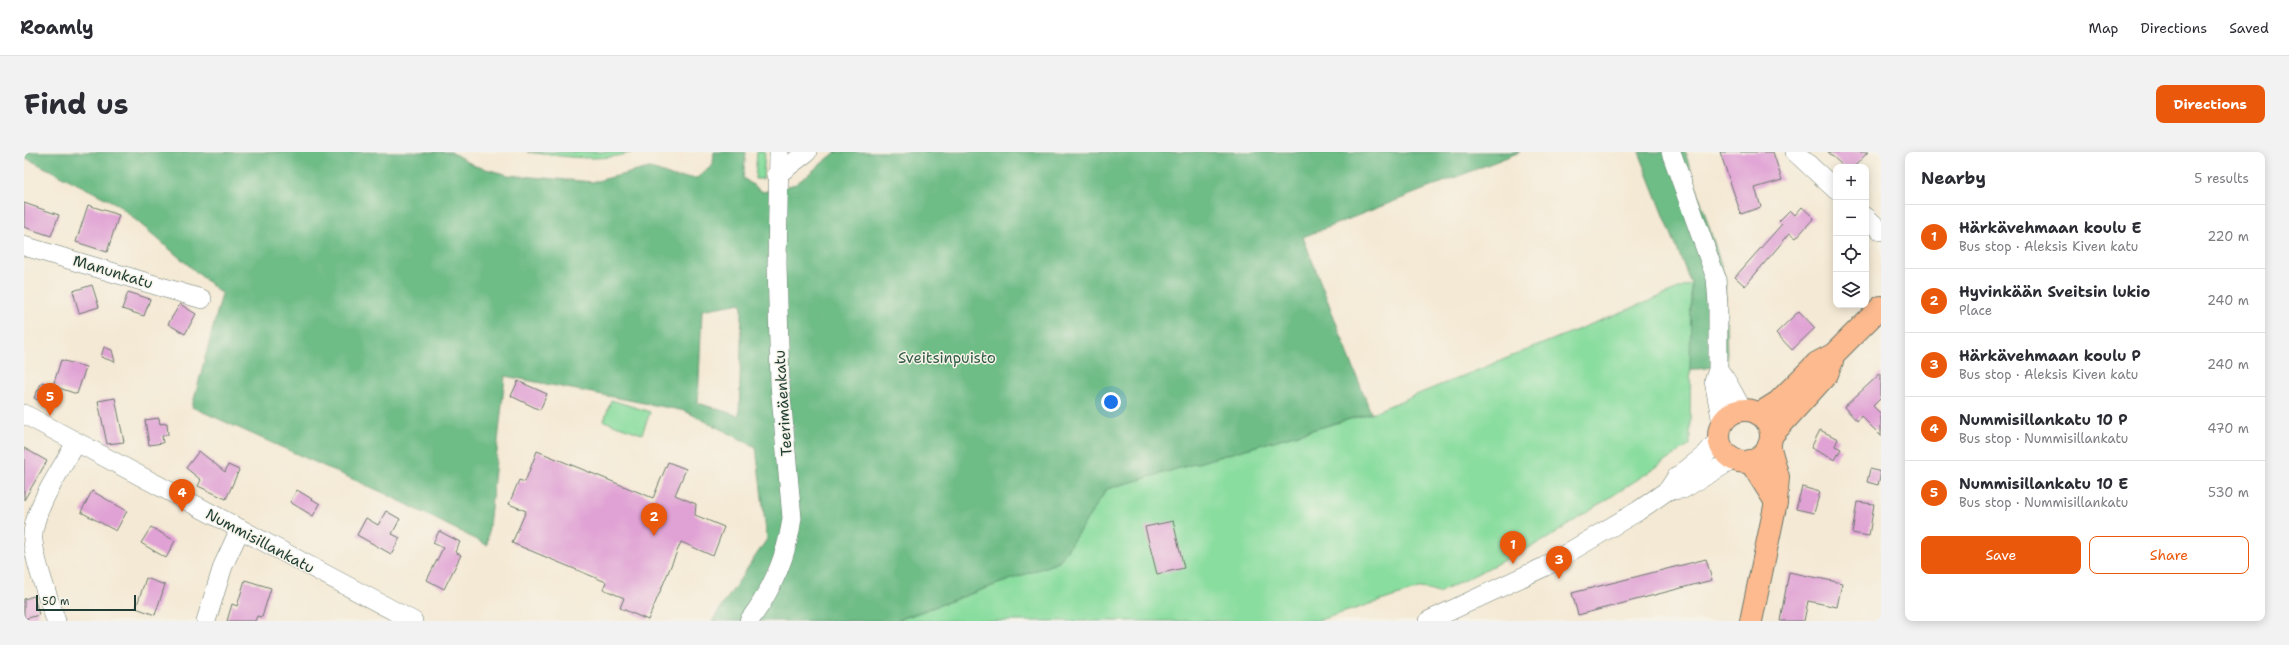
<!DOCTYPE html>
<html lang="en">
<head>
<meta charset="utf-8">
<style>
  :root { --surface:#fff; --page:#f2f2f3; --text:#2b2b33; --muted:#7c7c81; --line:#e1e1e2; --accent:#ea580c }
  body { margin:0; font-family:"Shantell Sans",sans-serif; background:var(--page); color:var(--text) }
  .controls { position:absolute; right:12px; top:12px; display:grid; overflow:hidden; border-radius:8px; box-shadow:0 2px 10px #0003 }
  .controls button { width:36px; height:36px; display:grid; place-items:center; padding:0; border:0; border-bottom:1px solid var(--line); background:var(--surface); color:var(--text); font:20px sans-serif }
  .scale { position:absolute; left:12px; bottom:10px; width:100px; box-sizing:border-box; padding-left:4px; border:2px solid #1f3d34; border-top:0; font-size:11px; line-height:14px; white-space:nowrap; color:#1f3d34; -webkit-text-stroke:3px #f7f3e8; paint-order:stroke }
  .you { position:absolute; left:1087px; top:250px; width:14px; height:14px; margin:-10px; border:3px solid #fff; border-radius:50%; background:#1a73e8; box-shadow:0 0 0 6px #1a73e833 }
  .badge { display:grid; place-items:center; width:26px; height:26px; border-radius:50%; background:var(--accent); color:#fff; font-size:13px; font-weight:700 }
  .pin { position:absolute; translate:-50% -33px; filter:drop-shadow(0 1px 2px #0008) }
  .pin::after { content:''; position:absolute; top:21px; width:14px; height:12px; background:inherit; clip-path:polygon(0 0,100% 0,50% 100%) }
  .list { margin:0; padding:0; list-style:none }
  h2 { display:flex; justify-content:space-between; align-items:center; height:52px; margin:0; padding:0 16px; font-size:17px }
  h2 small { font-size:13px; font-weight:400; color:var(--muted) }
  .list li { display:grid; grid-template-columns:26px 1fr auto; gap:12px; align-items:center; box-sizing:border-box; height:64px; padding:0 16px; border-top:1px solid var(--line) }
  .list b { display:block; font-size:15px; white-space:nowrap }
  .list p { margin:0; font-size:13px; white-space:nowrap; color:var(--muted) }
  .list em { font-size:13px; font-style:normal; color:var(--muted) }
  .actions { display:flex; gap:8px; padding:12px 16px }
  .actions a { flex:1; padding:9px 0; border:1px solid var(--accent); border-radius:8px; text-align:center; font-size:14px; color:var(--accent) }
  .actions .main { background:var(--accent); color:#fff }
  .icon { flex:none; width:22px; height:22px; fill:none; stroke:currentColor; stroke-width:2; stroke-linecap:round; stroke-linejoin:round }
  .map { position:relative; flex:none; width:1857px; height:469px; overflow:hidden; border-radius:8px }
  header { display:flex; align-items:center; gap:24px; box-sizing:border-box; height:56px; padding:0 20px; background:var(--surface); border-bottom:1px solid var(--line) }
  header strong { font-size:19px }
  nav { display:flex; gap:22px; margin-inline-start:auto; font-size:14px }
  .intro { display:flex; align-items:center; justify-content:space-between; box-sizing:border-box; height:96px; padding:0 24px }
  h1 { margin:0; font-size:28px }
  .button { padding:10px 18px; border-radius:8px; background:var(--accent); color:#fff; font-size:14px; font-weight:700 }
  main { display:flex; gap:24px; padding:0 24px }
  aside { flex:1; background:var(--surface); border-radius:8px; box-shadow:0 2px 10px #0003 }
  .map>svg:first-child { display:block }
</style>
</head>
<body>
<header>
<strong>Roamly</strong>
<nav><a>Map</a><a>Directions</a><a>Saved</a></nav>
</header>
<div class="intro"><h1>Find us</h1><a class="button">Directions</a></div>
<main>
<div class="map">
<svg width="1857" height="469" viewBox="0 0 1857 469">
  <rect width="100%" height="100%" fill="#f7f3e8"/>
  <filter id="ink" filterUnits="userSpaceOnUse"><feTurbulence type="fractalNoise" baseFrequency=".025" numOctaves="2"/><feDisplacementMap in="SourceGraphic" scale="8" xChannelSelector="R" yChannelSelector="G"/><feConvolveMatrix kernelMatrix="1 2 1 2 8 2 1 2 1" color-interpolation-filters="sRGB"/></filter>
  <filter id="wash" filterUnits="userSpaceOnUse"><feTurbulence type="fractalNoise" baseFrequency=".012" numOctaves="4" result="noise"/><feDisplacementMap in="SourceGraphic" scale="16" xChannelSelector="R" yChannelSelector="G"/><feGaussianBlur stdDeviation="0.9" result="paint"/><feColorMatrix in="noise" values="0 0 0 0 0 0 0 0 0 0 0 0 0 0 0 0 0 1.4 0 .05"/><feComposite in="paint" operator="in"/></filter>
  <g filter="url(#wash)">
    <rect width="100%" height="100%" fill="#f4e9d4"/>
    <g fill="#89dd9f" stroke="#548d6a">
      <path d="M 503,0 L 609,0 C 577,11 536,4 503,0 Z"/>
      <path d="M 733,0 L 741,0 L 739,27 L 731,27 Z"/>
      <path d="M 1667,132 L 1666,293 L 1521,388 L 1414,441 L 1398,436 L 1292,469 L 872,469 L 1035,410 L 1083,337 L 1347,261 Z"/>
      <path d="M 587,248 L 626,260 L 618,282 L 580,269 Z"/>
    </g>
    <g fill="#6ebc86" stroke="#467c5d" fill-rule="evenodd">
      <path d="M 0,0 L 427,0 L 451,14 L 484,23 L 569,30 L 625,16 L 650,25 L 673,26 L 689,13 L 690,0 L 722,0 L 719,26 L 739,40 L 772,32 L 812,0 L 1496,0 L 1279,85 L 1347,261 L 1083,337 L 1035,410 L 871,469 L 688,469 L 743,387 L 732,295 L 661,259 L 481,224 L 463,393 L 362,342 L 168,255 L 198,142 L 93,52 L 0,5 ZM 717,151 L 718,157 L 715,264 L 674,251 L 678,158 Z"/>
      <path d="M 1615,0 L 1661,0 L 1701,125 L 1703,213 L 1666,218 L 1667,132 Z"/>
    </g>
    <g id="blocks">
      <g fill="#e0a1d4">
        <path d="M 1696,0 L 1749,0 L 1758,28 L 1731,36 L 1737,55 L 1717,62 Z"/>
        <path d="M 1804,0 L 1844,0 L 1830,15 L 1820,15 Z"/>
        <path d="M 0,51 L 35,63 L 27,84 L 0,75 Z"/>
        <path d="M 64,53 L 95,63 L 83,100 L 52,90 Z"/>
        <path d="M 1778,55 L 1790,66 L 1772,86 L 1766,81 L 1721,134 L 1711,125 L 1758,72 L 1755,69 L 1766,58 L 1771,63 Z"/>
        <path d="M 68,133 L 75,155 L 55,161 L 49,139 Z"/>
        <path d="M 104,140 L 126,147 L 120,164 L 98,157 Z"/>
        <path d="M 156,152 L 172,162 L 161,182 L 144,172 Z"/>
        <path d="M 1775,159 L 1791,176 L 1768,198 L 1752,181 Z"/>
        <path d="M 80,195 L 88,198 L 91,210 L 77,205 Z"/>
        <path d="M 37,208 L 62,215 L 53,242 L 29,234 Z"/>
        <path d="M 1857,221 L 1857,246 L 1849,254 L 1857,262 L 1857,284 L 1837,264 L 1833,269 L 1820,255 Z"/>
        <path d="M 494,229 L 523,242 L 516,258 L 487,244 Z"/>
        <path d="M 18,230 L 35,238 L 26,255 L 10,246 Z"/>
        <path d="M 91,246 L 100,290 L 83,292 L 74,249 Z"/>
        <path d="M 135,266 L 136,272 L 143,271 L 144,283 L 138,284 L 139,291 L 125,293 L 121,268 Z"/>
        <path d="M 1796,278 L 1814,287 L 1811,294 L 1817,297 L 1811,308 L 1787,296 Z"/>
        <path d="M 0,296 L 23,309 L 0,348 Z"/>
        <path d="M 175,299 L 201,320 L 204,313 L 215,318 L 202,347 L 174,334 L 177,328 L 162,316 Z"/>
        <path d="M 513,299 L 629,346 L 644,310 L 662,317 L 651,343 L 672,352 L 671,363 L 700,375 L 689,404 L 657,390 L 624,468 L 596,456 L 600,446 L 579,437 L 582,430 L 488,391 L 502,359 L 485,352 L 495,328 L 501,330 Z"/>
        <path d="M 1846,317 L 1857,320 L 1854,333 L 1843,330 Z"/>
        <path d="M 1778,335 L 1796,340 L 1790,361 L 1772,357 Z"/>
        <path d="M 273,338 L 296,352 L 289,364 L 266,350 Z"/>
        <path d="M 68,339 L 103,359 L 92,379 L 57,360 Z"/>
        <path d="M 1833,350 L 1850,352 L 1845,384 L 1828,381 Z"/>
        <path d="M 362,359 L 376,367 L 368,382 L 376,386 L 367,402 L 333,383 L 342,366 L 354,373 Z"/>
        <path d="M 1149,369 L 1160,416 L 1133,422 L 1121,375 Z"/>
        <path d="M 127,375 L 151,389 L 142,406 L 117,391 Z"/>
        <path d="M 415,379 L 436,390 L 431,400 L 437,403 L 420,437 L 403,428 L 419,396 L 409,391 Z"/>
        <path d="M 1682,407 L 1688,428 L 1554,463 L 1548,441 Z"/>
        <path d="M 1765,420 L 1818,431 L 1813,455 L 1784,449 L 1780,469 L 1756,469 Z"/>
        <path d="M 122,426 L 141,433 L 131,463 L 112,456 Z"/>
        <path d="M 221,428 L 247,436 L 238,465 L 233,464 L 231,469 L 203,469 L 208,452 L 213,454 Z"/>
        <path d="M 10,444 L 15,463 L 0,467 L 0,447 Z"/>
      </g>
    </g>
  </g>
  <g filter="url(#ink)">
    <use href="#blocks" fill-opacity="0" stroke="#6a796c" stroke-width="1"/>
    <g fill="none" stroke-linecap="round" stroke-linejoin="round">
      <defs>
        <g id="minor">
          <path d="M 1647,0 L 1692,126 L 1694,152 L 1694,218 L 1690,229 L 1698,271"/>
          <path d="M 1771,0 L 1812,38"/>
          <path d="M 753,23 L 783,0"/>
          <path d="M 1842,65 L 1857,79"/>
          <path d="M 0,94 L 178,147"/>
          <path d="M 1694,218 C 1705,229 1710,245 1719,258"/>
          <path d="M 0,262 L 389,469"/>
          <path d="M 1644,338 L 1659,337 L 1710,307"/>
          <path d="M 32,469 C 24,443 12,416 9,389 C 6,361 38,316 52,291"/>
          <path d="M 182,469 L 199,414 L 216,377"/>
          <path d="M 725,469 C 748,438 763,405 768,366 L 756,233 L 753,111 L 755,0"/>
          <path d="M 1404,469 L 1520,415 L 1614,359 L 1644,338 L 1652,326 L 1681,303 L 1695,287"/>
        </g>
        <g id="major">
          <circle cx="1721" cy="284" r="26"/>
          <path d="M 1735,262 L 1754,250 L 1793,211 L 1810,202 L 1857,155"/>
          <path d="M 1747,284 L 1803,222 L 1808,209"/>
          <path d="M 1726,309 L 1752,350"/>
          <path d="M 1727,469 L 1752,350 L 1754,325 L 1745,293"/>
        </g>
      </defs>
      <use href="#minor" stroke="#6a796c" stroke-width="20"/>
      <use href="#major" stroke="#6a796c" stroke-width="24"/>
      <use href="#minor" stroke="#fff" stroke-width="19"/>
      <use href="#major" stroke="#fcba8e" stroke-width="22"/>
    </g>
  </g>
  <g text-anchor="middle" stroke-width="3" stroke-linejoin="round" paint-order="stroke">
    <g font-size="15" fill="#1f3d34" stroke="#f7f3e8">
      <text transform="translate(89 120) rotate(17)" y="5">Manunkatu</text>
      <text transform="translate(759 251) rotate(-94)" y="5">Teerimäenkatu</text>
      <text transform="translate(236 389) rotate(28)" y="5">Nummisillankatu</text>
    </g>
    <g font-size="15" fill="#345d49" stroke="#f7f3e8">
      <text x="923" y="211">Sveitsinpuisto</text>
    </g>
  </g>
</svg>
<div class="controls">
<button>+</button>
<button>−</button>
<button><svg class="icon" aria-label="locate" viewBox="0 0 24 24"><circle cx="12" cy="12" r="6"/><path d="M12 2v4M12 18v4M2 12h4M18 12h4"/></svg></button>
<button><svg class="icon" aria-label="layers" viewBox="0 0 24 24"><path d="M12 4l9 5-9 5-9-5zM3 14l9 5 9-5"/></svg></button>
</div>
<div class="scale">50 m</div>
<div class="you"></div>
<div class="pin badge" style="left:1489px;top:412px">1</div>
<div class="pin badge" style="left:630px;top:384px">2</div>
<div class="pin badge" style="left:1535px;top:427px">3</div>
<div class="pin badge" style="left:158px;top:360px">4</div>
<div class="pin badge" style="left:26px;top:264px">5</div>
</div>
<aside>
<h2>Nearby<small>5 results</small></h2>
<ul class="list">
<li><span class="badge">1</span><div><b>Härkävehmaan koulu E</b><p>Bus stop · Aleksis Kiven katu</p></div><em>220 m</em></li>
<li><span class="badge">2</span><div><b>Hyvinkään Sveitsin lukio</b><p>Place</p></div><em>240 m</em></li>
<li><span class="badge">3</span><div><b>Härkävehmaan koulu P</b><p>Bus stop · Aleksis Kiven katu</p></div><em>240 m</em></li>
<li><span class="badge">4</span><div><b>Nummisillankatu 10 P</b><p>Bus stop · Nummisillankatu</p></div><em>470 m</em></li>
<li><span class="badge">5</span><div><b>Nummisillankatu 10 E</b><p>Bus stop · Nummisillankatu</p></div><em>530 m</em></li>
</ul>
<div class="actions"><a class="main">Save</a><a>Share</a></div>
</aside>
</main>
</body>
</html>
